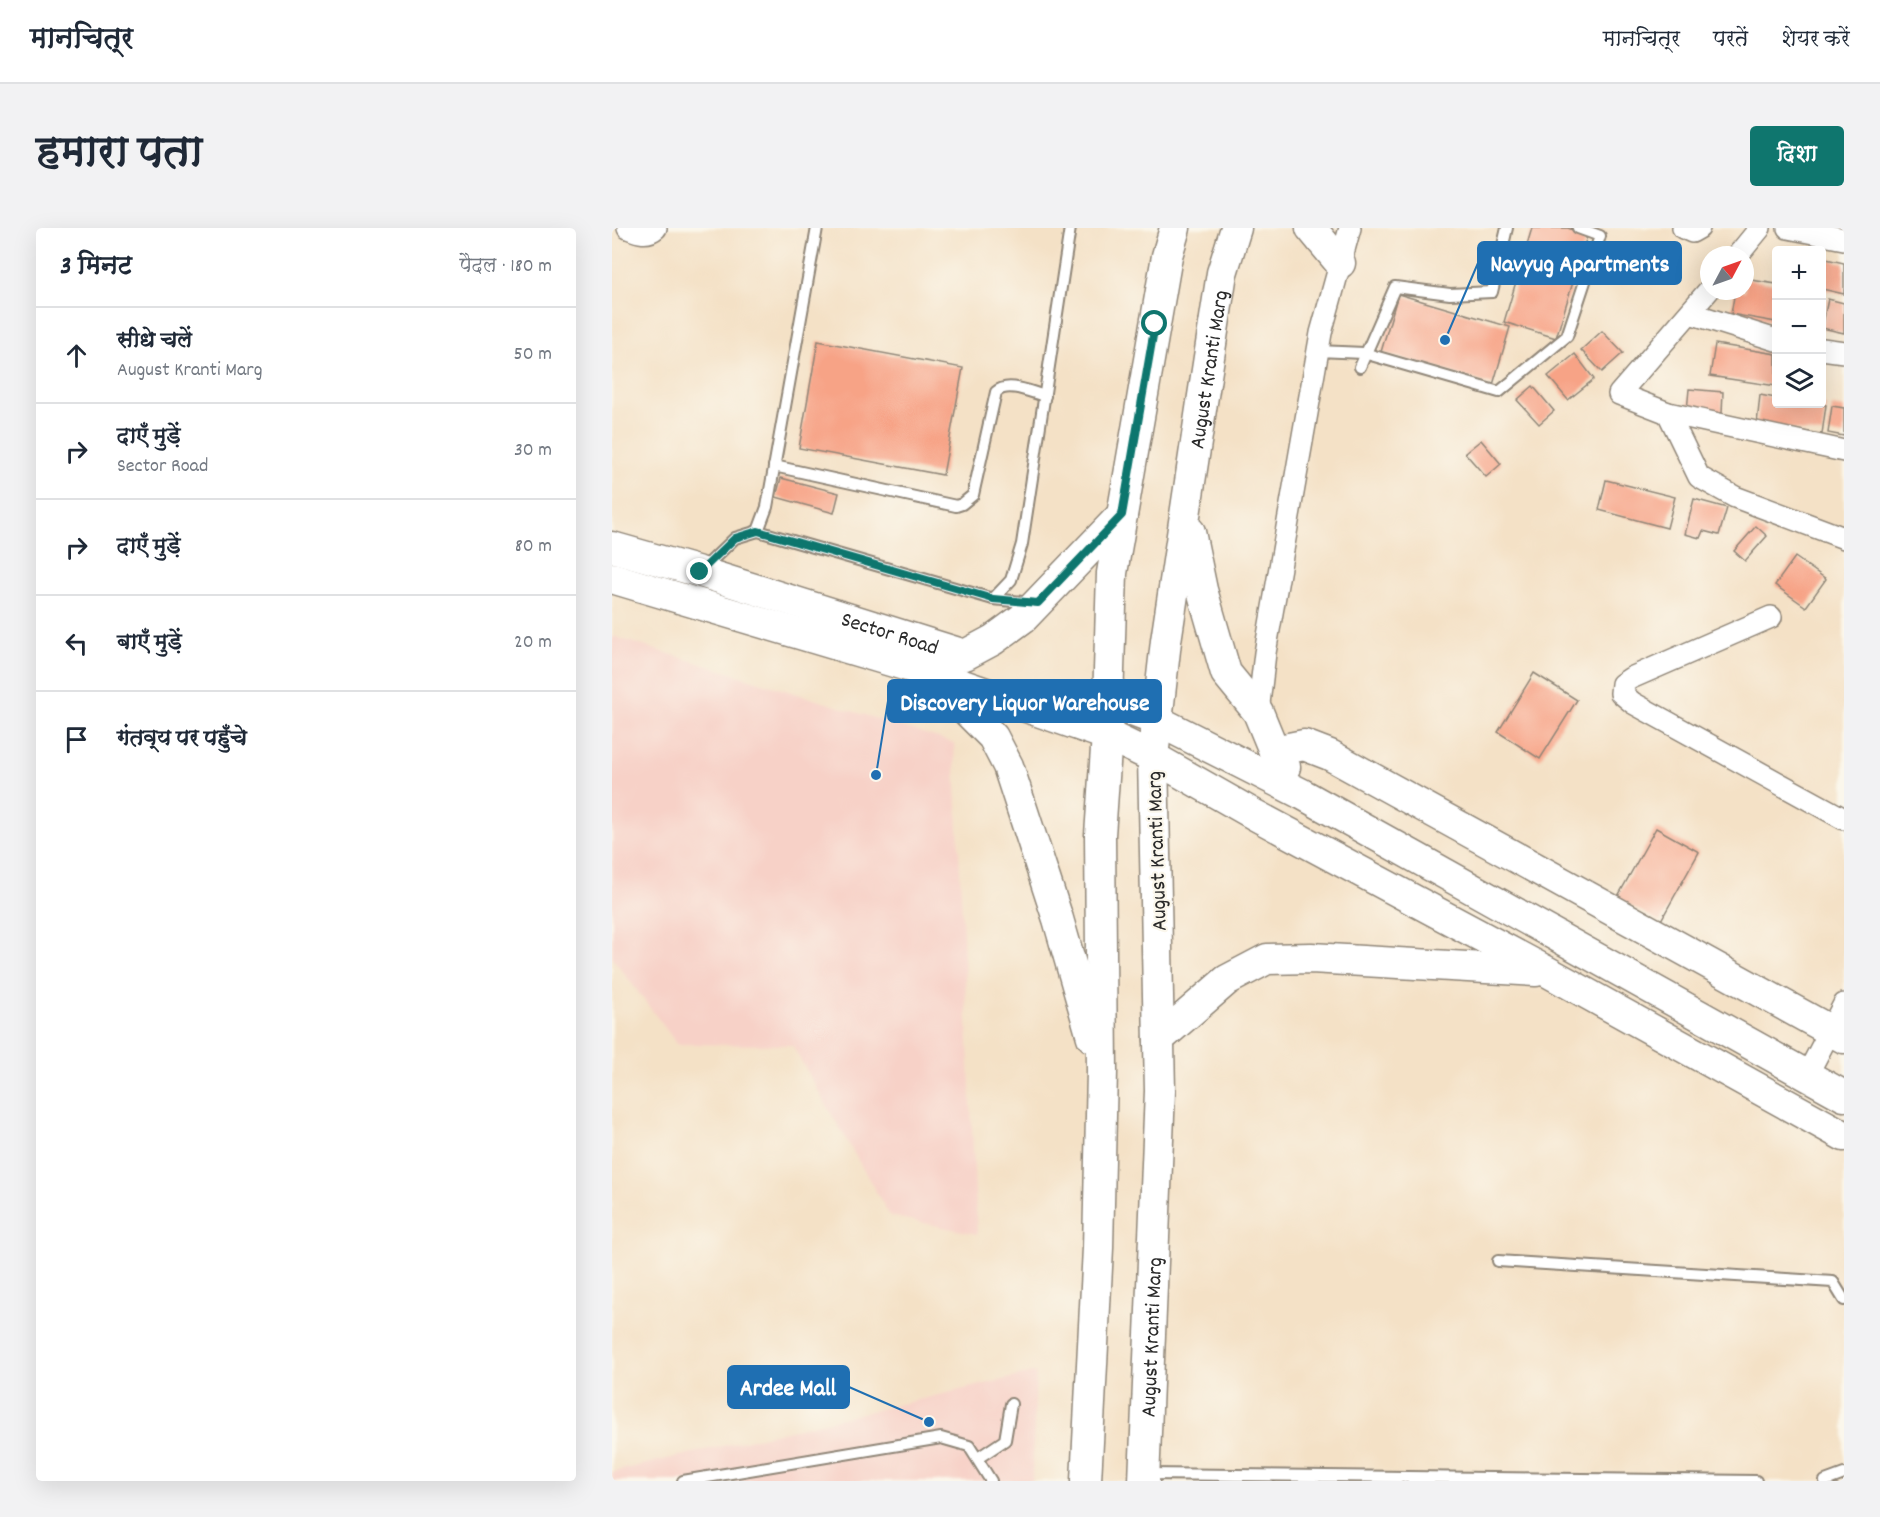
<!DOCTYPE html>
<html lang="hi">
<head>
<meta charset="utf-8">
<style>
  :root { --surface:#fff; --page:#f2f2f3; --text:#1f2937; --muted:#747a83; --line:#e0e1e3; --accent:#0f766e }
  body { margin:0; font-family:Dekko,"Playpen Sans Deva",sans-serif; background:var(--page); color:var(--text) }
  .controls { position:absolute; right:18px; top:18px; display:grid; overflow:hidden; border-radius:6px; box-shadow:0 6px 24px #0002 }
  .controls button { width:54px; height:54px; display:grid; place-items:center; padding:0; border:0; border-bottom:2px solid var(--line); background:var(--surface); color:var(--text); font:30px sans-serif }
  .compass { position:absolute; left:1088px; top:18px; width:54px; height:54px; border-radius:50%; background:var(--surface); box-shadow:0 6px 24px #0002; rotate:49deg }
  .stop { position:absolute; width:18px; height:18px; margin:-14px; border:4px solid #0f766e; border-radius:50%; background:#fff }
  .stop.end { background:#0f766e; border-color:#fff; box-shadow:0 2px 6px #0008 }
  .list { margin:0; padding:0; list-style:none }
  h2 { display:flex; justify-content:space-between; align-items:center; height:78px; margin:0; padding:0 24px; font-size:26px }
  h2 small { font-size:20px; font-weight:400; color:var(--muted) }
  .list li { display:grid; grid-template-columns:39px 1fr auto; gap:18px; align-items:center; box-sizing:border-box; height:96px; padding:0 24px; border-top:2px solid var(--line) }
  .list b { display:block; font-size:22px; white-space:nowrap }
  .list p { margin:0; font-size:20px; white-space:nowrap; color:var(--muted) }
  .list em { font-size:20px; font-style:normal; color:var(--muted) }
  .icon { flex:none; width:33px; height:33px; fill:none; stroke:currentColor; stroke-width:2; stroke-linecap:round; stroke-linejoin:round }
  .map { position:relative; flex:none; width:1232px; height:1253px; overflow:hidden; border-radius:6px }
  header { display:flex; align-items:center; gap:36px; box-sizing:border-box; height:84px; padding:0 30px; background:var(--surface); border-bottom:2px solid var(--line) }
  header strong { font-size:28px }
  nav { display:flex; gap:33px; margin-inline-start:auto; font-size:21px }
  .intro { display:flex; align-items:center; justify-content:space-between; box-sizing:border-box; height:144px; padding:0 36px }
  h1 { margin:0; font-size:42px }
  .button { padding:15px 27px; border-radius:6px; background:var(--accent); color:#fff; font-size:21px; font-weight:700 }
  main { display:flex; gap:36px; padding:0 36px }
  aside { flex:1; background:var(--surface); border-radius:6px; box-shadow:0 6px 24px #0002 }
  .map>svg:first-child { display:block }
</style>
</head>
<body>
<header>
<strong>मानचित्र</strong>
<nav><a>मानचित्र</a><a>परतें</a><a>शेयर करें</a></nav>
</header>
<div class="intro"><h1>हमारा पता</h1><a class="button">दिशा</a></div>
<main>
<aside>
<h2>3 मिनट<small>पैदल · 180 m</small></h2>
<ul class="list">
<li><svg class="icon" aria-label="ahead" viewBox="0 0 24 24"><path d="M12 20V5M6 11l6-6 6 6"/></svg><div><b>सीधे चलें</b><p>August Kranti Marg</p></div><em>50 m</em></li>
<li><svg class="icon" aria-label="right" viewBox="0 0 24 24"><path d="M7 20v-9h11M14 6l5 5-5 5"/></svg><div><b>दाएँ मुड़ें</b><p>Sector Road</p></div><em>30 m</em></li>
<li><svg class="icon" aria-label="right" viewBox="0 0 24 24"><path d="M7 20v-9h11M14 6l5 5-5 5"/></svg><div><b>दाएँ मुड़ें</b></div><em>80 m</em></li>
<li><svg class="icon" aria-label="left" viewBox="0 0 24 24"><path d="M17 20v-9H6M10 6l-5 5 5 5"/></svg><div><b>बाएँ मुड़ें</b></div><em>20 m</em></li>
<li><svg class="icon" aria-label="arrive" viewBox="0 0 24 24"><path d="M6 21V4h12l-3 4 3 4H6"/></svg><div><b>गंतव्य पर पहुँचे</b></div></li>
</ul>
</aside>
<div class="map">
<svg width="1232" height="1253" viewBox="0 0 1232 1253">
  <rect width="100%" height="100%" fill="#fbf7ec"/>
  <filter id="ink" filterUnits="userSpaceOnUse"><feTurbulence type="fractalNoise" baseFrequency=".0167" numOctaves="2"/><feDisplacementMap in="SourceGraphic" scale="12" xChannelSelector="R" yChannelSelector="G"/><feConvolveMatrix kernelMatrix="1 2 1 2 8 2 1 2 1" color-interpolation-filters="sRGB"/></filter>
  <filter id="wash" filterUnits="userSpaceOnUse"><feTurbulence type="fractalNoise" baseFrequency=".008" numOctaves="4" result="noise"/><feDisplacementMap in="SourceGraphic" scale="24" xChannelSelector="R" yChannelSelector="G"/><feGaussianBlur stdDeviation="1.35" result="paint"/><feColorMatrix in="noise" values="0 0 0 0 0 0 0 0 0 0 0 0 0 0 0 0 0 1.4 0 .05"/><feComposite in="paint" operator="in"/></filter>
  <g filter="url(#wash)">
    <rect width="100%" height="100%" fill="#f4e1c6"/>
    <g fill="#f7d1c7">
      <path d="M 0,408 L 342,515 L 365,1006 L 278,988 L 180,817 L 65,816 L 0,729 Z"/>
      <path d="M 424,1144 L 420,1253 L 0,1253 L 0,1244 Z"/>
    </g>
    <g id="blocks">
      <g fill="#f7a386">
        <path d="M 920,0 L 956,0 L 975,8 L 944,110 L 892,94 Z"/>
        <path d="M 1210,30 L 1232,35 L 1232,66 L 1210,61 Z"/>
        <path d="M 1133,51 L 1164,56 L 1164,94 L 1119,86 L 1123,63 L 1133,63 Z"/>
        <path d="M 786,66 L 898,99 L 881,157 L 769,124 Z"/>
        <path d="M 1216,71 L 1232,75 L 1232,105 L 1210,100 Z"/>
        <path d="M 990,103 L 1011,125 L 990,144 L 969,122 Z"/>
        <path d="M 206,113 L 351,140 L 331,247 L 187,220 Z"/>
        <path d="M 1103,116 L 1164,126 L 1164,158 L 1098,148 Z"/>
        <path d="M 963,126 L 982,151 L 956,172 L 936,148 Z"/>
        <path d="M 921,158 L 942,183 L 927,196 L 905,172 Z"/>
        <path d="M 1077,161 L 1111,164 L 1110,185 L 1075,183 Z"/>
        <path d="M 1148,167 L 1164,170 L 1164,176 L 1214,177 L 1210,206 L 1145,196 Z"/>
        <path d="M 1220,178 L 1232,180 L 1232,208 L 1216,205 Z"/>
        <path d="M 869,212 L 889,236 L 874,249 L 853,225 Z"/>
        <path d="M 169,250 L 227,265 L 222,285 L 164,269 Z"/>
        <path d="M 994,252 L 1063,269 L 1055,300 L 987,282 Z"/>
        <path d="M 1082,271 L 1115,280 L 1107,307 L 1091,303 L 1088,310 L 1073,306 Z"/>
        <path d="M 1144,298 L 1155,308 L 1133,333 L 1122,323 Z"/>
        <path d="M 1183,329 L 1214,351 L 1194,379 L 1163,357 Z"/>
        <path d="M 922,445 L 965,472 L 928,531 L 886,504 Z"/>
        <path d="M 1044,600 L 1087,624 L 1048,694 L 1005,670 Z"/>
      </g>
    </g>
  </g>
  <g filter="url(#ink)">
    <use href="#blocks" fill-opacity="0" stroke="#908678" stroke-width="1.5"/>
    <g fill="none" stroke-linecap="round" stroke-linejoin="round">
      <defs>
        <g id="lane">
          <path d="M 706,123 L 752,125 L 887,164 L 955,108 L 988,8 L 966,0"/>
          <path d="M 748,139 L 783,59 L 838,66 L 880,64 L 895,0"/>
          <path d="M 162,238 L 344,278 L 350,276 L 361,267 L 384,164 C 396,153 418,164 433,168"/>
          <path d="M 146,303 L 155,279 L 205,0"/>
          <path d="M 90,342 L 123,310 L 146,303 L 381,371 L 420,375"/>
          <path d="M 381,371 L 399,352 L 410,316 L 458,0"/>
          <path d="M 886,1033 L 1221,1054 L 1232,1072"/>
          <path d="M 366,1230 L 393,1212 L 399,1176"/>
          <path d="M 536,1246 L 1144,1253"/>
          <path d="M 71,1253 L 329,1210 L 357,1218 L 379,1253"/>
          <path d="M 1213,1253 L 1232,1246"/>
        </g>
        <g id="street">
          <path d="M 16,0 C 26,4 35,8 44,0"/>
          <path d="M 1071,0 L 1080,4 L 1087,0"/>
          <path d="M 1176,0 L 1232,11"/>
          <path d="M 1126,27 L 1148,0"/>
          <path d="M 1097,62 L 1007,166 L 1056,185 L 1232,223"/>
          <path d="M 1078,85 L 1164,112"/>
          <path d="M 1210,121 L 1232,124"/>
          <path d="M 1056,185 L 1087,249 L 1123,269 L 1232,310"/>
          <path d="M 1159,389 L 1019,450 L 1010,456 L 1009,465 L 1021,475 L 1232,591"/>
          <path d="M 646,484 L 653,425 L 709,105 L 738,0"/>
          <path d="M 1195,847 L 1232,776"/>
        </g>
        <g id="secondary">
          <path d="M 699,0 L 728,35"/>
          <path d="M 578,304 L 590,362 L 614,445 L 646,484 L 662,523 L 673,539"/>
          <path id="s1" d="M 0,319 L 88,344 L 353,427 L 381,412 L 411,390 L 510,287"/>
          <path d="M 0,350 L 299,439 L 495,507 L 541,529 L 643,587 L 936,744 L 1232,908"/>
          <path d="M 320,453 L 336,464 L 381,509 L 396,538 L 446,691 L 480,809"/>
          <path d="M 496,474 L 544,492 L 690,566 L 1232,868"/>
          <path d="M 662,523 L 692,517 L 718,527 L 1232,810"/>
          <path d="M 547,811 L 615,752 L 655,731 L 699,730 L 924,743"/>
          <path d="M 474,1253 L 486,1020 L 490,843 L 488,607 L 495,507 L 500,345 L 555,28 L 563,0"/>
          <path id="s2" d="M 532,1253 L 548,863 L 541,529 L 554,413 L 591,168 L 610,45 L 624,0"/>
        </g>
      </defs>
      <use href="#lane" stroke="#908678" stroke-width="14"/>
      <use href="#street" stroke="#908678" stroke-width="24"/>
      <use href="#secondary" stroke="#908678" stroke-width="33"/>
      <use href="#lane" stroke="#fff" stroke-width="10"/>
      <use href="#street" stroke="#fff" stroke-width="21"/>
      <use href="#secondary" stroke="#fff" stroke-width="30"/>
    </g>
  </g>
  <g fill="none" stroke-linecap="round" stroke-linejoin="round" filter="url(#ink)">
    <path stroke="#0f766e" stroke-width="8" d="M 88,344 L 123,310 L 146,303 L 381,371 L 426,375 L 510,287 L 543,96"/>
  </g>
  <g text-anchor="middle" stroke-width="4.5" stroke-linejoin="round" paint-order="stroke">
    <g font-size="22" fill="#2b2b2b" stroke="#fbf7ec">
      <text dy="8" stroke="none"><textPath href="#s2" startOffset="1116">August Kranti Marg</textPath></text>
      <text dy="8" stroke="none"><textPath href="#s1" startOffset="291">Sector Road</textPath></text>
      <text transform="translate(543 623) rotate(-92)" y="8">August Kranti Marg</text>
      <text dy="8" stroke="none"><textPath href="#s2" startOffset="144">August Kranti Marg</textPath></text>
    </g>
  </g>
  <path fill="none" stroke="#1f6fb2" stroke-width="2" d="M833 112L866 35M264 547L276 473M317 1194L237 1159"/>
  <g fill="#1f6fb2" stroke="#fbf7ec" stroke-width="2">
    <circle cx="833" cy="112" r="6"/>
    <circle cx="264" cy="547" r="6"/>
    <circle cx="317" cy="1194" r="6"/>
  </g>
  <g fill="#1f6fb2" stroke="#1f6fb2" stroke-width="2">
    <rect x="866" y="14" width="203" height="42" rx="6"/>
    <rect x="276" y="452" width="273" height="42" rx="6"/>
    <rect x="116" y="1138" width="121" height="42" rx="6"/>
  </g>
  <g font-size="24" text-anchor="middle" font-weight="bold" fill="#fff">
    <text x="968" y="43">Navyug Apartments</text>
    <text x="413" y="482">Discovery Liquor Warehouse</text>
    <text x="176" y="1167">Ardee Mall</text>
  </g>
</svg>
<div class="controls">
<button>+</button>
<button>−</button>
<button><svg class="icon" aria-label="layers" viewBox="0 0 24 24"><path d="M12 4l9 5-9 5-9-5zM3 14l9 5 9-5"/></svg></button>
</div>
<svg class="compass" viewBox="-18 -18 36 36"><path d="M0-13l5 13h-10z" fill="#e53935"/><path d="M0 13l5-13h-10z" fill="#747a83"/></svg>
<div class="stop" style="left:543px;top:96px"></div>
<div class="stop end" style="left:88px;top:344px"></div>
</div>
</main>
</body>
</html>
